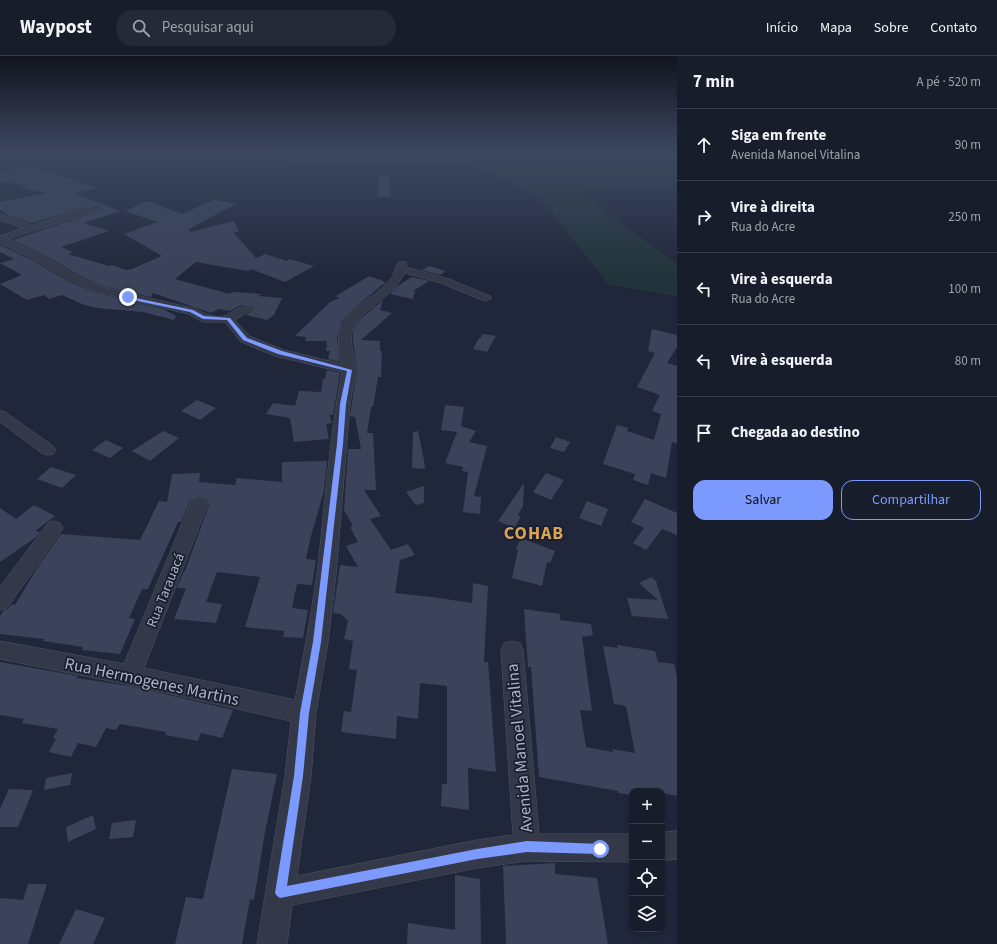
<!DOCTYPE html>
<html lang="pt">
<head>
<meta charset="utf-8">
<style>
  :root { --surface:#181d2c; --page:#252a38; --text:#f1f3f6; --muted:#9fa2a9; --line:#363b48; --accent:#7c9afe }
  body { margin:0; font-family:"Source Sans 3",sans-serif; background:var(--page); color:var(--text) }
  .controls { position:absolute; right:12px; bottom:12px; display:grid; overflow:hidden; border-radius:8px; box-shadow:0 2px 6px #0003 }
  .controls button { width:36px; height:36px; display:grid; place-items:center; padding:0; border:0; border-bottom:1px solid var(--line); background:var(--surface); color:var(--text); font:20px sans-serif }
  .stop { position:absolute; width:12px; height:12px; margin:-9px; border:3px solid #7c9afe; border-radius:50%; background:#fff }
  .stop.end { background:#7c9afe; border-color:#fff; box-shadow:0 1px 4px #0008 }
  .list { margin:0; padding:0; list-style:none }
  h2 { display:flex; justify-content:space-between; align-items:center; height:52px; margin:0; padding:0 16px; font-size:17px }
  h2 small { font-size:13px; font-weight:400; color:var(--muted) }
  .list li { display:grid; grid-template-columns:26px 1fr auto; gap:12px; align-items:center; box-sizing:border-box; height:72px; padding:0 16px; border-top:1px solid var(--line) }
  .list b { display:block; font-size:15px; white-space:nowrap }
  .list p { margin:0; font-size:13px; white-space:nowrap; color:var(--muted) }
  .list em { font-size:13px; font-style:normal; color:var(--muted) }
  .actions { display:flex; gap:8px; padding:12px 16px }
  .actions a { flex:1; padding:9px 0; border:1px solid var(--accent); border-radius:12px; text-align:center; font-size:14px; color:var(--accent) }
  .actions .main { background:var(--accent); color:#111 }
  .icon { flex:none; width:22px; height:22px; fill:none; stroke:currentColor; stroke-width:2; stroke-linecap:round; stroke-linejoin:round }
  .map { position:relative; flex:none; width:677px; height:888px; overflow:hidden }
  header { display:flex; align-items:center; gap:24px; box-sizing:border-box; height:56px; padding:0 20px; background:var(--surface); border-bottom:1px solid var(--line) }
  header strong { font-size:19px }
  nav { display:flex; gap:22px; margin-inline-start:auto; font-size:14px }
  .search { width:280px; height:36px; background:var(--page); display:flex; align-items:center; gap:10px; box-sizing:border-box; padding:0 14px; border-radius:22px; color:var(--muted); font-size:15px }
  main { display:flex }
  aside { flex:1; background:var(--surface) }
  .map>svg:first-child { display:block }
</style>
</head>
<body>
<header>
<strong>Waypost</strong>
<div class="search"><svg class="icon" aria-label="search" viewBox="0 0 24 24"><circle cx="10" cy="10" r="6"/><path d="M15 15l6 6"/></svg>Pesquisar aqui</div>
<nav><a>Início</a><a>Mapa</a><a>Sobre</a><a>Contato</a></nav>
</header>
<main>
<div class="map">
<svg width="677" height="888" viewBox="0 0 677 888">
  <rect width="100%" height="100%" fill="#20273a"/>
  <path fill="#22343b" d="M 260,97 L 677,97 L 677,134 L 582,135 L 606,156 L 677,208 L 677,240 L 609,229 L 540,142 L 472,108 L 290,108 Z"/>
  <g fill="#3b435a">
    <path d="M 34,111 L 98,132 L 73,137 L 120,155 L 84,167 L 109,175 L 61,191 L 73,196 L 68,198 L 109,210 L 112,209 L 126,214 L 132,213 L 162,200 L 124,178 L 157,166 L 125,155 L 147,145 L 182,158 L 213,144 L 216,144 L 236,148 L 189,173 L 190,176 L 234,165 L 239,175 L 234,177 L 256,202 L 265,198 L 287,205 L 289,203 L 314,210 L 285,226 L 251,213 L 248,215 L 196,206 L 175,223 L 230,238 L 232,236 L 262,238 L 258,240 L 282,242 L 274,259 L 267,264 L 246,259 L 254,253 L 251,249 L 241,249 L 230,255 L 219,253 L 211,257 L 153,237 L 151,241 L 102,230 L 84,222 L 42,198 L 13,184 L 101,154 L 103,152 L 98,147 L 32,167 L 9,160 L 0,154 L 0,146 L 46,137 L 20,132 L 27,130 L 0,125 L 0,122 L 32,113 Z"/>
    <path d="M 379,120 L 389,120 L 391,141 L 377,141 Z"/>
    <path d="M 0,189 L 32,204 L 74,228 L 94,236 L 163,253 L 176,260 L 174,264 L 143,256 L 97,252 L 82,248 L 62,239 L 49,243 L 44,239 L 27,244 L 0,228 L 22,219 L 0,207 L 14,203 L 0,196 Z"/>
    <path d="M 429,210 L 446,215 L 440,219 L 422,214 Z"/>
    <path d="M 369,220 L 386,226 L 353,253 L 342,265 L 337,282 L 340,306 L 328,303 L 330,295 L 326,295 L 327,285 L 305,285 L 306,281 L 295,280 L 330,246 L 339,242 L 336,240 Z"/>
    <path d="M 412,221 L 429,225 L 413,235 L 415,235 L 413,243 L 390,238 L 398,230 Z"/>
    <path d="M 383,244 L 380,254 L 392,257 L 361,284 L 380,285 L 380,295 L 382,295 L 381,321 L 378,321 L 373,351 L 371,351 L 367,377 L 373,377 L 376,434 L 364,434 L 381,460 L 370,463 L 391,494 L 408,488 L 415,499 L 400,504 L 395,537 L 432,541 L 472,547 L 473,527 L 488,530 L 484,606 L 488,606 L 496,716 L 468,712 L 469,754 L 441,750 L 442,728 L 447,728 L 447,630 L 420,627 L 418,663 L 397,660 L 396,683 L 341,676 L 344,655 L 351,656 L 357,614 L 349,613 L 353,585 L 344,583 L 348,565 L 341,558 L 333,557 L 340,509 L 358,511 L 346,490 L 358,486 L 350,471 L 353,470 L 344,454 L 348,393 L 361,393 L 355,361 L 350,360 L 357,314 L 353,285 L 353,274 L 358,265 Z"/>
    <path d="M 652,273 L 677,279 L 677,291 L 667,307 L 677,310 L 677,387 L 672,386 L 666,422 L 651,417 L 648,429 L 633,424 L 635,418 L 603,408 L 617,369 L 628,372 L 627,375 L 654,384 L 661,358 L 652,355 L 660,339 L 637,331 L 655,297 L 648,295 Z"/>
    <path d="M 483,278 L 496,280 L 487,296 L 473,293 L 479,282 L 480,283 Z"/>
    <path d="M 327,314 L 340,317 L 333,359 L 329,359 L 332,367 L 326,368 L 329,383 L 294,386 L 290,362 L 266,358 L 273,347 L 295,350 L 299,335 L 321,336 L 323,323 L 325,323 Z"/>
    <path d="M 197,344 L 216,352 L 200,364 L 181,355 Z"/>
    <path d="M 445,349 L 464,351 L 461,370 L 476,375 L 469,386 L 487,390 L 474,440 L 481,441 L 480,458 L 463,456 L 468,416 L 462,415 L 463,411 L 445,407 L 457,376 L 441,374 Z"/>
    <path d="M 163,375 L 179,382 L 150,405 L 132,395 Z"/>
    <path d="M 418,375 L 424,404 L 425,413 L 412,412 L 413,376 Z"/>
    <path d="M 556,381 L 570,386 L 564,396 L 550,392 Z"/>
    <path d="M 106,384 L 123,392 L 110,402 L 92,394 Z"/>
    <path d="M 327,405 L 324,435 L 311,480 L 306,503 L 316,504 L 312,529 L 297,528 L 292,552 L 308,554 L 303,582 L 283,581 L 284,575 L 245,571 L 260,521 L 217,516 L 206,546 L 222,548 L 216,567 L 174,563 L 186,532 L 177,532 L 184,515 L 185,515 L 209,449 L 206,443 L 199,441 L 193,443 L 189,447 L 181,466 L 178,466 L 148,533 L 142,533 L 129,562 L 135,563 L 120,598 L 82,594 L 83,591 L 43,585 L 44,583 L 0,578 L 0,560 L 4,554 L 8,553 L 12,548 L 15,549 L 37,512 L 61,478 L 140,484 L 159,445 L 167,446 L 172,418 L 200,417 L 199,426 L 235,429 L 237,422 L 282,426 L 282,406 Z"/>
    <path d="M 51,411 L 76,419 L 62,432 L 37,423 Z"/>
    <path d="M 546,417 L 564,424 L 551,444 L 533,436 Z"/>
    <path d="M 524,427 L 523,450 L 518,459 L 521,461 L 514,472 L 498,465 Z"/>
    <path d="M 424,430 L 424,447 L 416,449 L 406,436 Z"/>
    <path d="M 645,443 L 677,457 L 677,479 L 662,473 L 646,494 L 633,487 L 644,472 L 631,466 Z"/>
    <path d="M 587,445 L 608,453 L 601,470 L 579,462 Z"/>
    <path d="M 34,449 L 55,460 L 35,475 L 40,476 L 35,482 L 0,506 L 0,452 L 16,463 Z"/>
    <path d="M 521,482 L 555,495 L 550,507 L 547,506 L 542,530 L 512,522 L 518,494 L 516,493 Z"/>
    <path d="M 651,521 L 656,525 L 668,563 L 632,560 L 627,542 L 658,544 L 639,527 Z"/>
    <path d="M 524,553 L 560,558 L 560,564 L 591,568 L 593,579 L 582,581 L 592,655 L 580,654 L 586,691 L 613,696 L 612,693 L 635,697 L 626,650 L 614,648 L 603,590 L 618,592 L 617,589 L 655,595 L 658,606 L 674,608 L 677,620 L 677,740 L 662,737 L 662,735 L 632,735 L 632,739 L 618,737 L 618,735 L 539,721 L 531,611 L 528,611 Z"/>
    <path d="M 0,606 L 78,620 L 76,622 L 130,630 L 233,654 L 222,682 L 201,677 L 198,685 L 165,679 L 166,676 L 120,668 L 116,674 L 106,672 L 96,691 L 78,687 L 71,701 L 49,696 L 56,683 L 53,682 L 58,673 L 22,667 L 24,663 L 0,659 Z"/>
    <path d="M 232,713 L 277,718 L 265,776 L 254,844 L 250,843 L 242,888 L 175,888 L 186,841 L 203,843 Z"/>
    <path d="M 72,717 L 70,729 L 44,734 L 46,722 Z"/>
    <path d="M 9,733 L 33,734 L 18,771 L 0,771 L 0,753 Z"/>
    <path d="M 93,759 L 96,773 L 68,786 L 66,771 Z"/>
    <path d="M 136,764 L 133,781 L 109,783 L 112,767 Z"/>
    <path d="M 555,807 L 555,818 L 597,822 L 608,888 L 506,888 L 503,810 Z"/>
    <path d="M 455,819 L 480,823 L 481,888 L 407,888 L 408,867 L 455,874 Z"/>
    <path d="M 28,828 L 47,828 L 28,888 L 0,888 L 0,842 L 23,844 Z"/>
    <path d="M 76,853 L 105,862 L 93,888 L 59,888 Z"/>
  </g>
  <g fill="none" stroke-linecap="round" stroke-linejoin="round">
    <defs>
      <g id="street">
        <path d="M 29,108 L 32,108 L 32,112 L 0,121 L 0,117 Z"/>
        <path d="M 98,148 L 102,151 L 101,153 L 8,183 L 41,199 L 83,223 L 102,231 L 196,253 C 204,258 217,263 227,259 C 235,255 242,247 251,250 L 253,252 L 251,254 L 235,264 L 249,280 L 284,294 L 342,308 C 340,298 337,285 340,274 C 346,252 373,243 387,227 C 395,219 394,214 398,206 L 406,206 L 406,211 L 449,223 L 490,240 L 492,242 L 486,245 L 482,244 L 441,227 L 405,217 L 395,232 L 357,264 L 352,274 L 351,285 L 356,314 L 350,348 L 336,519 L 328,586 L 316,657 L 311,720 L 297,820 L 477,784 L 513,779 L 501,594 L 504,587 L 512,585 L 520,587 L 523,594 L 539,778 L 632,778 L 632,806 L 527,805 L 477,812 L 292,849 L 287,888 L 257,888 L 285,720 L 291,665 L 130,629 L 0,603 L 0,585 L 124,608 L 190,448 L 193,444 L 199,442 L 205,444 L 208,448 L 144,612 L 295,644 C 303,602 311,560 317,518 C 325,451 329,383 342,316 L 275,300 L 241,286 L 225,266 L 203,266 L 188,258 L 94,235 L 75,227 L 33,203 L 0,187 L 0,180 L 23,172 L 0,164 L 0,158 L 32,169 Z"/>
        <path d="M 0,355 L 5,356 L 53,390 L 56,394 L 53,398 L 48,399 L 43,398 L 0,366 Z"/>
        <path d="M 54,465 L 60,467 L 63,472 L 60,477 L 7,552 L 0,554 L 0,531 L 48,467 Z"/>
        <path d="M 677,775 L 677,803 L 662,805 L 662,777 Z"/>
      </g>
    </defs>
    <use href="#street" stroke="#4e5465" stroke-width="1"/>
    <use href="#street" fill="#34394a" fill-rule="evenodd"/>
  </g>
  <linearGradient id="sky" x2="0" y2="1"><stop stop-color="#121520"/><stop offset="0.44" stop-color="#3c4760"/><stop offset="1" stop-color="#3c4760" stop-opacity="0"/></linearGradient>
  <rect width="677" height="221" fill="url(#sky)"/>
  <path fill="#7c9afe" d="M 126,240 L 193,254 L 204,260 L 230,262 L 247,282 L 282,295 L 352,314 L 346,348 L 343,388 L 321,586 L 309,657 L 303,720 L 287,830 L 477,793 L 527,785 L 600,788 L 604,789 L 606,793 L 604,797 L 600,798 L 527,796 L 477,803 L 280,842 L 277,840 L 275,837 L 294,720 L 300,657 L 313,586 L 337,388 L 340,348 L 347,315 L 278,298 L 243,284 L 227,264 L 203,263 L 190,256 L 128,243 Z"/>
  <g text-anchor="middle" stroke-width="3.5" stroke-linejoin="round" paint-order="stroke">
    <g font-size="14" fill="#aeb4c7" stroke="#191f2f">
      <text transform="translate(165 534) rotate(-68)" y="5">Rua Tarauacá</text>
    </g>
    <g font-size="17" fill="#aeb4c7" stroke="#191f2f">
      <text transform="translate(152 625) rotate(12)" y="6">Rua Hermogenes Martins</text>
      <text transform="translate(519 692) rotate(-95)" y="6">Avenida Manoel Vitalina</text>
    </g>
    <g font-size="18" font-weight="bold" letter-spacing="1" fill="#daa356" stroke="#191f2f">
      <text x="534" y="483">COHAB</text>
    </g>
  </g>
</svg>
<div class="controls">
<button>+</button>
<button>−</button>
<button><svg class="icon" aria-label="locate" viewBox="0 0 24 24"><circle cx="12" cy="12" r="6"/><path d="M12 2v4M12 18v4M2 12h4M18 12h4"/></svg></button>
<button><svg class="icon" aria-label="layers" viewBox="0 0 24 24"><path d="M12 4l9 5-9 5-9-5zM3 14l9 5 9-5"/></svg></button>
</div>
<div class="stop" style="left:600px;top:793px"></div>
<div class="stop end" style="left:128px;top:241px"></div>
</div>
<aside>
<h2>7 min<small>A pé · 520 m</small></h2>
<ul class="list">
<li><svg class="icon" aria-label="ahead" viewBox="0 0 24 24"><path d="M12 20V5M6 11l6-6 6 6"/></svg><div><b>Siga em frente</b><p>Avenida Manoel Vitalina</p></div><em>90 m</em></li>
<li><svg class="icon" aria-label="right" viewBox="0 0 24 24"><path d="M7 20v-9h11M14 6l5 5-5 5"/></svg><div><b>Vire à direita</b><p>Rua do Acre</p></div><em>250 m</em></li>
<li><svg class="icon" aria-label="left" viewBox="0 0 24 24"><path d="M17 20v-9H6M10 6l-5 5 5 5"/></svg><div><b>Vire à esquerda</b><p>Rua do Acre</p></div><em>100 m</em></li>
<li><svg class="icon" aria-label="left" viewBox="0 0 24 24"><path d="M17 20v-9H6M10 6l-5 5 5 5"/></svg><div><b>Vire à esquerda</b></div><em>80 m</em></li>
<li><svg class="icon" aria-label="arrive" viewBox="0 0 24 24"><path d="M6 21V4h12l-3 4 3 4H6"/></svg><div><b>Chegada ao destino</b></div></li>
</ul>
<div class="actions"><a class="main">Salvar</a><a>Compartilhar</a></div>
</aside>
</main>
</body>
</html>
